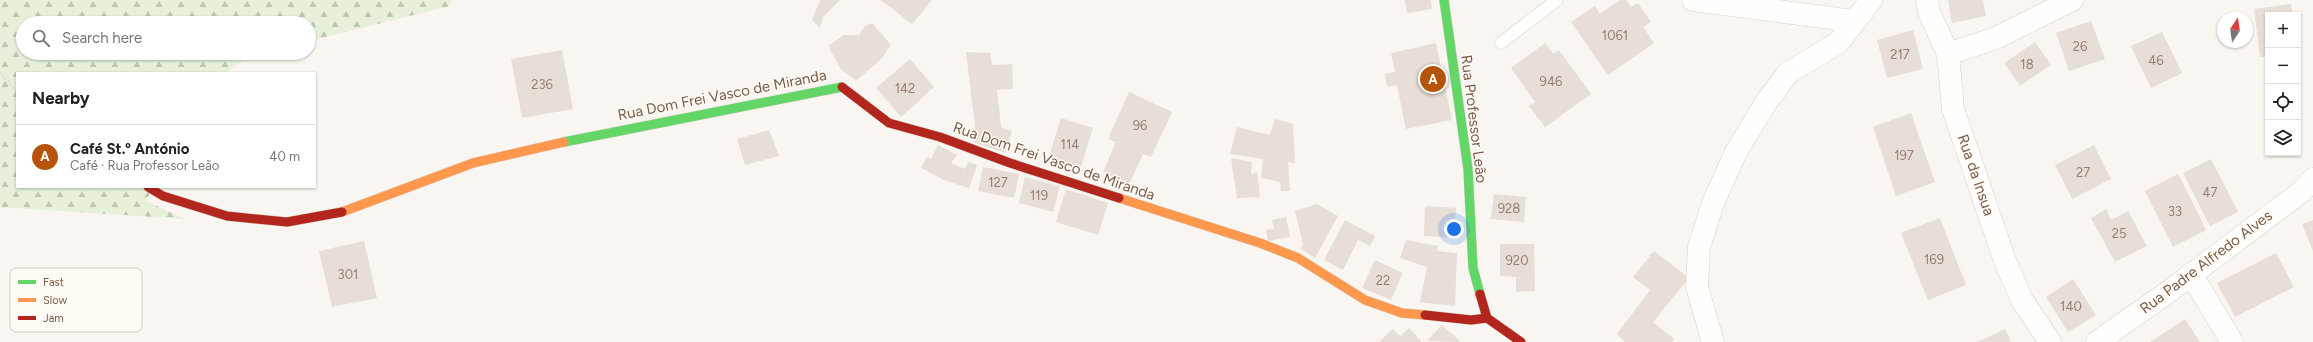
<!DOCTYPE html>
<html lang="en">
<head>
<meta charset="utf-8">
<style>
  :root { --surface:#fff; --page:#f2f2f2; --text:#222; --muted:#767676; --line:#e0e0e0; --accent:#b45309 }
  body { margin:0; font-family:Figtree,sans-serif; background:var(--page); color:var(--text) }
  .controls { position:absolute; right:12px; top:12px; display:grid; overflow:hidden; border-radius:0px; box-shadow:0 1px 3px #0004 }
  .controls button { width:36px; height:36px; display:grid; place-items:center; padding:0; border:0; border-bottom:1px solid var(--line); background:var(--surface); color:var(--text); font:20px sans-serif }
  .compass { position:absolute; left:2217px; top:12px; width:36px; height:36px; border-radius:50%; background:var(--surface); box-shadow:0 1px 3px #0004; rotate:13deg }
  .you { position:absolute; left:1454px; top:229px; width:14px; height:14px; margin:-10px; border:3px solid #fff; border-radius:50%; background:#1a73e8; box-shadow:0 0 0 6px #1a73e833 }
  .badge { display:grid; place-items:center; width:26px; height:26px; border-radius:50%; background:var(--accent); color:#fff; font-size:13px; font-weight:700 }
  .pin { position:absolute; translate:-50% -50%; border:2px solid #fff; box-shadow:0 1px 4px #0006 }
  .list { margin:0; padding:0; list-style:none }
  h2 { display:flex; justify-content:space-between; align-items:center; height:52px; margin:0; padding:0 16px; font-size:17px }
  h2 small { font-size:13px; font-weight:400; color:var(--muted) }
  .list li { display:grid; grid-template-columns:26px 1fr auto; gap:12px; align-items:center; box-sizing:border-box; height:64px; padding:0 16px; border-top:1px solid var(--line) }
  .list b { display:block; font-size:15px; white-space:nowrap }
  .list p { margin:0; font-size:13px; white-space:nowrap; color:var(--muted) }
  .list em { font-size:13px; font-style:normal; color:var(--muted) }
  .icon { flex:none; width:22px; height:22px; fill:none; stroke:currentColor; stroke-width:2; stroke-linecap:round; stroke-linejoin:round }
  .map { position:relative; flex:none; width:2313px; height:342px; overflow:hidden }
  .search { position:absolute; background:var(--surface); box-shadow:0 1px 3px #0004; left:16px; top:16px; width:300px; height:44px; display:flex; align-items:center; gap:10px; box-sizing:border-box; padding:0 14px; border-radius:22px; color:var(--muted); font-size:15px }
  .panel { position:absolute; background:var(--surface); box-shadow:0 1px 3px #0004; left:16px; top:72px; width:300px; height:116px; border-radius:0px }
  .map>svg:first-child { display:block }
</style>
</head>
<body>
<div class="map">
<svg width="2313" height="342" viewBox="0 0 2313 342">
  <defs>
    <pattern id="forest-firs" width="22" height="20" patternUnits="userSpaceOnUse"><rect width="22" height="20" fill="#e7f0db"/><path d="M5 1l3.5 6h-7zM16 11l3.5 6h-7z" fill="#c0c6b4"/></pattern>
  </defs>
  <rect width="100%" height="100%" fill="#f9f5f0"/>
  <path fill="url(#forest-firs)" d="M 0,0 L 452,0 L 450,6 L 309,41 L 309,23 L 23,23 L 23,53 L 260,53 L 250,55 L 226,73 L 17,73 L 17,187 L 153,187 L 146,201 L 185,219 L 0,207 Z"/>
  <g fill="#e6ded7">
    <path d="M 820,0 L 840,0 L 823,17 L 820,28 L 812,20 Z"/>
    <path d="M 881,0 L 932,0 L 912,24 Z"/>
    <path d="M 1405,0 L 1431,0 L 1432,9 L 1407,13 Z"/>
    <path d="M 1620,0 L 1626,0 L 1631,7 L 1638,3 L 1651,22 L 1643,27 L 1654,43 L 1608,75 L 1571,22 L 1595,6 L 1600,14 Z"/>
    <path d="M 1948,0 L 1983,0 L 1986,16 L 1952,23 Z"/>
    <path d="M 2291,4 L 2293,15 L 2268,15 L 2268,56 L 2260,57 L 2254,9 Z"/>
    <path d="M 2091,21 L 2105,59 L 2069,71 L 2056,33 Z"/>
    <path d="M 872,23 L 891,45 L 882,58 L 856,81 L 841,69 L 828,46 L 844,35 L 859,35 L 864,27 Z"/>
    <path d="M 1913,30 L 1923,69 L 1887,78 L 1877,40 Z"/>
    <path d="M 2162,32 L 2182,73 L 2151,88 L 2131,46 Z"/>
    <path d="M 2035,42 L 2051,65 L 2020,86 L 2004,63 Z"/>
    <path d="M 1436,43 L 1452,120 L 1406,129 L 1397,85 L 1387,87 L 1385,74 L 1395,72 L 1391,53 Z"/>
    <path d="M 1545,43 L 1553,54 L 1559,50 L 1591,94 L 1545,127 L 1529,106 L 1535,102 L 1511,68 Z"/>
    <path d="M 562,50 L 573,109 L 522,118 L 511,59 Z"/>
    <path d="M 966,52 L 990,53 L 992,65 L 1012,64 L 1013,89 L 997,90 L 1001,127 L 1012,131 L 1005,153 L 973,142 L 975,126 Z"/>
    <path d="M 910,59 L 934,87 L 901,117 L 876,88 Z"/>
    <path d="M 1129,92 L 1172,112 L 1151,157 L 1143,154 L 1129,184 L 1103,172 L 1116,142 L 1108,139 Z"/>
    <path d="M 1911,113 L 1935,182 L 1896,196 L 1873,127 Z"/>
    <path d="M 1061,118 L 1093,128 L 1080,170 L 1048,160 Z"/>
    <path d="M 1275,119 L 1293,124 L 1295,163 L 1288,162 L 1290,191 L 1281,191 L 1280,182 L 1261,178 L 1263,159 L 1230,154 L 1237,127 L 1270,135 Z"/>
    <path d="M 769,130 L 779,156 L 745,165 L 737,139 Z"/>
    <path d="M 938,145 L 957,155 L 951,163 L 965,169 L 968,162 L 977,165 L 969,188 L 944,180 L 921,168 L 927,157 L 931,159 Z"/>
    <path d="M 2094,145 L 2111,179 L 2072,199 L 2055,165 Z"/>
    <path d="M 1231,158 L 1252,162 L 1251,174 L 1257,172 L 1260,197 L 1237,198 Z"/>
    <path d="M 2211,159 L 2238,212 L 2210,226 L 2183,173 Z"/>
    <path d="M 983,167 L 1019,174 L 1014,198 L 978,191 Z"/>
    <path d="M 2178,174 L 2206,230 L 2173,247 L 2145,191 Z"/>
    <path d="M 1025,177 L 1060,186 L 1053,212 L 1019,203 Z"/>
    <path d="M 1066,189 L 1108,203 L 1098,235 L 1056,222 Z"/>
    <path d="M 1494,194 L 1526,197 L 1524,222 L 1491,219 Z"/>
    <path d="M 1317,204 L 1338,216 L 1315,258 L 1301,249 L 1303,244 L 1295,211 Z"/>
    <path d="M 1425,206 L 1456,208 L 1455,219 L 1461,220 L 1460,238 L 1424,236 Z"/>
    <path d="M 2106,209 L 2111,220 L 2128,211 L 2147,246 L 2115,262 L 2091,218 Z"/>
    <path d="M 1286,217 L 1290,237 L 1268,241 L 1266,230 L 1274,229 L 1272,220 Z"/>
    <path d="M 1940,218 L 1966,285 L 1928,300 L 1901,233 Z"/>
    <path d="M 1345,220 L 1375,236 L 1370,246 L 1358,240 L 1343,270 L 1324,260 Z"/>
    <path d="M 2313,220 L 2313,251 L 2302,224 Z"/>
    <path d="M 1406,240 L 1438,246 L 1436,251 L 1457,253 L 1455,306 L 1420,302 L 1427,267 L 1400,258 Z"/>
    <path d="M 364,241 L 377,298 L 332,307 L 319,251 Z"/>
    <path d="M 1500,244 L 1534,244 L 1535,291 L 1516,292 L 1516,277 L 1500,276 Z"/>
    <path d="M 1654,251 L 1689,278 L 1653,322 L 1674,339 L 1672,342 L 1625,342 L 1617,334 L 1650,290 L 1633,277 Z"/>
    <path d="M 2276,253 L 2294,287 L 2235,317 L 2217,283 Z"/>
    <path d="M 1375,260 L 1403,273 L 1391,300 L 1362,288 Z"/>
    <path d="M 2073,279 L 2096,315 L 2068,332 L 2046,297 Z"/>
    <path d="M 2185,319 L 2200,342 L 2150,342 Z"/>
    <path d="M 1442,325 L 1461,342 L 1427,341 Z"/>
    <path d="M 1409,328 L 1422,342 L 1379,342 L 1393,329 L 1400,336 Z"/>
    <path d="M 2005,329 L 2011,342 L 1978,342 Z"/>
  </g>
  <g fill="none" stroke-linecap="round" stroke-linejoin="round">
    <defs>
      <path id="lane" d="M 1501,43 L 1557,0"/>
      <g id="street">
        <path d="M 1693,0 L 1853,21"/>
        <path d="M 1927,0 L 1929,12 L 1948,54 L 1953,109 L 2005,261 L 2022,300 L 2050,342"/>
        <path d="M 1948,54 L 1996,38 L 2072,0"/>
        <path d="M 2191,274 L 2232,342"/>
        <path d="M 1713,342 L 1697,287 L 1699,247 L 1713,203 L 1736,152 L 1767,101 L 1788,73 L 1838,43 L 1871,0"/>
        <path d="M 2097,342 L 2171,290 L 2301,192 L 2313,179"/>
      </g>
      <g id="fast">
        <path d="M 1444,0 L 1468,169 L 1473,268 L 1480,294"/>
        <path d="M 564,142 L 842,87"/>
      </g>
      <g id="slow">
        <path d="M 1119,198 L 1260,243 L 1298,258 L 1365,300 L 1402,313 L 1425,315"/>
        <path d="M 342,212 L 473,163 L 564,142"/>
      </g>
      <g id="jam">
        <path d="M 842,87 L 889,123 L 940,137 L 1010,163 L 1119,198"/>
        <path d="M 148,187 L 163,196 L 227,216 L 287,222 L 342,212"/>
        <path d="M 1480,294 L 1487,318 L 1521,342"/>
        <path d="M 1425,315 L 1471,320 L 1487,318"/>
      </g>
    </defs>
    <use href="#lane" stroke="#d7d1cb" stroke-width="13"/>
    <use href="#street" stroke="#d7d1cb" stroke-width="23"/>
    <use href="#fast" stroke="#d9d2cb" stroke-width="10"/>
    <use href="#slow" stroke="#d9d2cb" stroke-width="10"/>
    <use href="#jam" stroke="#d9d2cb" stroke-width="10"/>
    <path stroke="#dcd5d0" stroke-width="2.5" stroke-dasharray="1 3" stroke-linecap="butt" d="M 0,72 L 17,92"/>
    <use href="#lane" stroke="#fefefd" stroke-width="12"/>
    <use href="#street" stroke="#fefefd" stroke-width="22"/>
    <use href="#fast" stroke="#63d668" stroke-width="9"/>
    <use href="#slow" stroke="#ff974d" stroke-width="9"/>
    <use href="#jam" stroke="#b3261e" stroke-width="9"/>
  </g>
  <g text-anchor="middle" stroke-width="3" stroke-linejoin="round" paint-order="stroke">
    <g font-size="13" fill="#977e72">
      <text x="1615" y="40">1061</text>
      <text x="2080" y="51">26</text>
      <text x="1900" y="59">217</text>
      <text x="2156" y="65">46</text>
      <text x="2027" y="69">18</text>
      <text x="1551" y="86">946</text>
      <text x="542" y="89">236</text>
      <text x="905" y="93">142</text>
      <text x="1140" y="130">96</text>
      <text x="1070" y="149">114</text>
      <text x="1904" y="160">197</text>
      <text x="2083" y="177">27</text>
      <text x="998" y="187">127</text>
      <text x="2210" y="197">47</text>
      <text x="1039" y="200">119</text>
      <text x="1509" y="213">928</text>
      <text x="2175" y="216">33</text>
      <text x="2119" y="238">25</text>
      <text x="1934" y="264">169</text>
      <text x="1517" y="265">920</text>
      <text x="348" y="279">301</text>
      <text x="1383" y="285">22</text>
      <text x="2071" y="311">140</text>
    </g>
    <g font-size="15" fill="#7a5c4d" stroke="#fffaf3">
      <text transform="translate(722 95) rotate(-11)" y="5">Rua Dom Frei Vasco de Miranda</text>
      <text transform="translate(1474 119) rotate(83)" y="5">Rua Professor Leão</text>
      <text transform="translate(1054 161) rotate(19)" y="5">Rua Dom Frei Vasco de Miranda</text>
      <text transform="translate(1976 175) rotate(71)" y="5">Rua da Insua</text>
      <text transform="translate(2206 262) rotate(-37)" y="5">Rua Padre Alfredo Alves</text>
    </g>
  </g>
  <rect x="10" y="268" width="132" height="64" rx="6" fill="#fffaf3" stroke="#d7cbc1" stroke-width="1"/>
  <rect x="18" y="280" width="18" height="4" fill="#63d668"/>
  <rect x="18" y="298" width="18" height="4" fill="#ff974d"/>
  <rect x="18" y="316" width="18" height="4" fill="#b3261e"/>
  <g font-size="11" fill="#7a5c4d">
    <text x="43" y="286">Fast</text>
    <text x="43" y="304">Slow</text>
    <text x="43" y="322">Jam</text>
  </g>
</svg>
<div class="controls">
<button>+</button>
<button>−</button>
<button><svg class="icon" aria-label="locate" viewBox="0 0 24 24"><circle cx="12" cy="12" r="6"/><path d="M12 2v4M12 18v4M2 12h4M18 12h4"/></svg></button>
<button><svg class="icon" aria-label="layers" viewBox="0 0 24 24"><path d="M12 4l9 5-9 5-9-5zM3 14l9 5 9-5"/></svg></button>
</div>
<svg class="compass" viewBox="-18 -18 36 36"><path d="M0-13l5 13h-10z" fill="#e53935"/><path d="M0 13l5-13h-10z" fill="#767676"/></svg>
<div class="you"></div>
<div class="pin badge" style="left:1433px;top:79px">A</div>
<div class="search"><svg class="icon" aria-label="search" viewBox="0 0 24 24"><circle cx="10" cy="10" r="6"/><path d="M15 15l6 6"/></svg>Search here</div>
<section class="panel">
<h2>Nearby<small></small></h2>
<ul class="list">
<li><span class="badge">A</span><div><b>Café St.º António</b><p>Café · Rua Professor Leão</p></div><em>40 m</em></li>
</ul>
</section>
</div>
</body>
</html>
